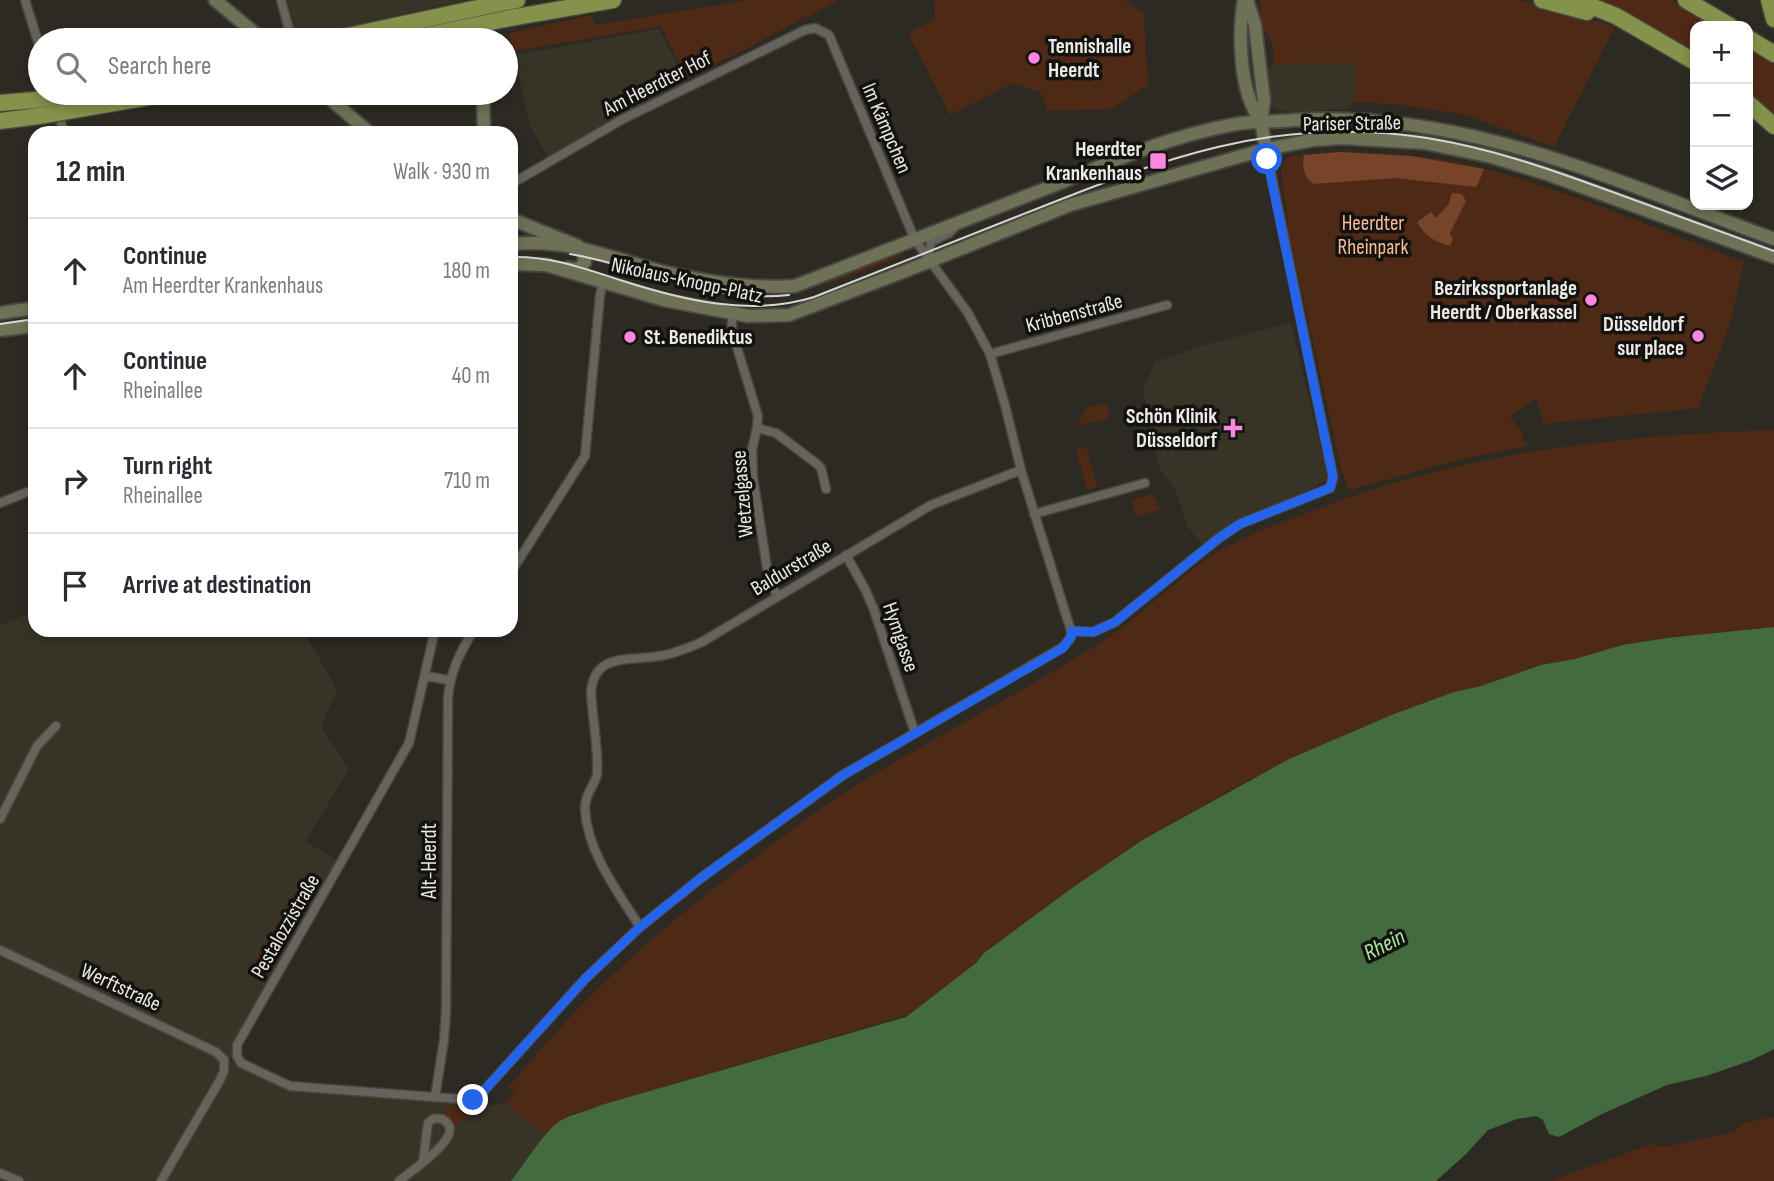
<!DOCTYPE html>
<html lang="en">
<head>
<meta charset="utf-8">
<style>
  :root { --surface:#fff; --page:#f2f2f3; --text:#2b2b33; --muted:#7c7c81; --line:#e1e1e2 }
  body { margin:0; font-family:"Sofia Sans Condensed",sans-serif; background:var(--page); color:var(--text) }
  .controls { position:absolute; right:21px; top:21px; display:grid; overflow:hidden; border-radius:14px; box-shadow:0 4px 10px #0003 }
  .controls button { width:63px; height:63px; display:grid; place-items:center; padding:0; border:0; border-bottom:2px solid var(--line); background:var(--surface); color:var(--text); font:35px sans-serif }
  .stop { position:absolute; width:21px; height:21px; margin:-16px; border:5px solid #2563eb; border-radius:50%; background:#fff }
  .stop.end { background:#2563eb; border-color:#fff; box-shadow:0 2px 7px #0008 }
  .list { margin:0; padding:0; list-style:none }
  h2 { display:flex; justify-content:space-between; align-items:center; height:91px; margin:0; padding:0 28px; font-size:30px }
  h2 small { font-size:23px; font-weight:400; color:var(--muted) }
  .list li { display:grid; grid-template-columns:46px 1fr auto; gap:21px; align-items:center; box-sizing:border-box; height:105px; padding:0 28px; border-top:2px solid var(--line) }
  .list b { display:block; font-size:26px; white-space:nowrap }
  .list p { margin:0; font-size:23px; white-space:nowrap; color:var(--muted) }
  .list em { font-size:23px; font-style:normal; color:var(--muted) }
  .icon { flex:none; width:38px; height:38px; fill:none; stroke:currentColor; stroke-width:2; stroke-linecap:round; stroke-linejoin:round }
  .map { position:relative; flex:none; width:1774px; height:1181px; overflow:hidden }
  .search { position:absolute; background:var(--surface); box-shadow:0 4px 10px #0003; left:28px; top:28px; width:490px; height:77px; display:flex; align-items:center; gap:18px; box-sizing:border-box; padding:0 24px; border-radius:38px; color:var(--muted); font-size:26px }
  .panel { position:absolute; background:var(--surface); box-shadow:0 4px 10px #0003; left:28px; top:126px; width:490px; height:511px; border-radius:21px }
  .map>svg:first-child { display:block }
</style>
</head>
<body>
<div class="map">
<svg width="1774" height="1181" viewBox="0 0 1774 1181">
  <rect width="100%" height="100%" fill="#2c2a22"/>
  <g fill="#373326">
    <path d="M 287,0 L 465,0 L 298,37 Z"/>
    <path d="M 659,29 L 689,87 L 551,162 L 530,126 L 514,55 Z"/>
    <path d="M 1354,63 L 1355,102 L 1346,109 L 1288,112 L 1275,109 L 1269,97 L 1268,68 L 1274,64 Z"/>
    <path d="M 1291,323 L 1328,478 L 1316,487 L 1235,523 L 1203,546 L 1188,527 L 1176,491 L 1159,467 L 1143,389 L 1155,362 L 1204,345 Z"/>
    <path d="M 35,611 L 35,630 L 303,630 L 337,690 L 321,727 L 349,768 L 306,842 L 341,862 L 229,1060 L 291,1089 L 469,1102 L 486,1106 L 505,1103 L 546,1136 L 512,1181 L 0,1181 L 0,625 Z"/>
  </g>
  <g fill="#4e2915">
    <path d="M 749,0 L 840,0 L 687,79 L 661,26 L 514,51 L 509,33 L 591,15 L 596,25 Z"/>
    <path d="M 935,0 L 1125,0 L 1144,14 L 1148,85 L 1112,109 L 1048,111 L 1040,92 L 1013,83 L 950,115 L 908,33 L 933,20 Z"/>
    <path d="M 1259,0 L 1516,0 L 1550,6 L 1615,27 L 1554,147 L 1465,115 L 1403,105 L 1355,102 L 1354,63 L 1274,64 L 1272,41 L 1262,27 Z"/>
    <path d="M 1596,0 L 1672,0 L 1720,26 L 1695,26 L 1695,52 L 1620,9 Z"/>
    <path d="M 1748,44 L 1774,61 L 1774,115 L 1748,90 Z"/>
    <path d="M 1341,152 C 1392,153 1445,157 1494,171 C 1579,195 1662,231 1744,262 L 1730,325 L 1698,408 L 1544,424 L 1536,398 L 1510,417 L 1519,428 L 1527,446 L 1459,460 L 1349,490 L 1341,468 L 1289,233 L 1281,172 L 1285,160 L 1290,156 Z"/>
    <path d="M 900,251 L 902,256 C 855,274 809,295 759,293 L 759,290 L 802,289 Z"/>
    <path d="M 1107,403 L 1110,418 L 1076,427 L 1088,407 Z"/>
    <path d="M 1774,430 L 1774,627 L 1667,638 L 1622,645 L 1575,659 L 1541,665 L 1481,686 L 1454,692 L 1394,714 L 1245,782 L 1144,839 L 1072,888 L 984,953 L 976,963 L 908,1015 L 601,1105 L 589,1111 L 571,1114 L 546,1136 L 505,1103 L 515,1091 L 508,1088 C 582,996 666,922 761,853 C 793,829 824,805 858,784 C 937,736 1021,693 1100,643 C 1135,621 1165,590 1198,565 C 1234,538 1283,522 1325,506 C 1468,452 1622,435 1774,430 Z"/>
    <path d="M 1086,446 L 1098,487 L 1087,490 L 1076,449 Z"/>
    <path d="M 1152,494 L 1161,510 L 1136,516 L 1131,500 Z"/>
    <path d="M 293,893 L 310,902 L 299,918 L 284,909 Z"/>
    <path d="M 277,922 L 294,931 L 268,977 L 258,977 L 249,972 Z"/>
    <path d="M 446,1106 L 477,1107 L 457,1126 L 445,1114 Z"/>
    <path d="M 1774,1117 L 1774,1181 L 1550,1181 L 1651,1144 L 1664,1147 L 1734,1132 L 1743,1123 Z"/>
  </g>
  <g fill="#774429">
    <path d="M 1341,152 L 1411,156 L 1484,169 L 1478,184 L 1475,187 L 1396,178 L 1313,184 C 1303,175 1302,168 1304,155 Z"/>
    <path d="M 1452,193 L 1462,194 L 1466,201 L 1450,233 L 1453,240 L 1450,246 C 1434,241 1426,237 1417,222 L 1431,212 L 1436,218 L 1448,205 Z"/>
  </g>
  <path fill="#446b3f" d="M 1774,627 L 1774,1049 L 1752,1060 L 1706,1076 L 1667,1085 L 1604,1113 L 1559,1137 L 1549,1134 L 1543,1120 L 1536,1116 L 1517,1119 L 1488,1130 L 1466,1154 L 1436,1181 L 511,1181 C 523,1166 546,1129 560,1121 C 573,1113 587,1112 601,1105 L 906,1017 L 976,963 L 984,953 L 1072,888 L 1144,839 L 1289,759 L 1394,714 L 1454,692 L 1481,686 L 1541,665 L 1575,659 L 1622,645 L 1667,638 Z"/>
  <g fill="none" stroke-linecap="round" stroke-linejoin="round">
    <defs>
      <g id="street">
        <path d="M 25,0 L 40,48"/>
        <path d="M 281,0 L 292,40"/>
        <path d="M 58,112 L 64,133"/>
        <path d="M 511,184 L 623,119 L 805,30 L 815,28 L 829,35 L 915,240 L 968,313 L 990,354 L 1005,405 L 1021,470 L 1071,631"/>
        <path d="M 931,261 L 929,251 L 931,242 L 949,233 L 956,226"/>
        <path d="M 732,313 L 732,331 L 758,416 L 757,428 L 752,450 L 753,477 L 769,581 L 778,596"/>
        <path d="M 990,354 L 1167,305"/>
        <path d="M 757,428 L 776,433 L 817,464 L 821,468 L 826,489"/>
        <path d="M 0,503 L 35,489"/>
        <path d="M 1034,514 L 1145,483"/>
        <path d="M 846,555 L 866,591 L 874,610 L 915,733"/>
        <path d="M 511,572 L 585,456 L 600,295 L 603,283"/>
        <path d="M 1071,631 L 1093,632 L 1115,622 L 1219,538 L 1240,524 L 1330,488 L 1333,477 L 1266,149"/>
        <path d="M 425,676 L 449,680"/>
        <path d="M 0,819 L 37,746 L 56,726"/>
        <path d="M 640,927 C 618,892 587,852 585,809 C 585,792 595,786 597,774 C 599,750 592,716 591,692 C 594,652 631,661 660,656 C 674,654 688,648 702,642 L 931,505 L 1021,470"/>
        <path d="M 0,950 L 216,1052 L 224,1060"/>
        <path d="M 237,1056 L 241,1063 L 290,1086 L 473,1100 L 480,1095 L 585,979 L 640,927 L 701,878 L 843,775 L 1063,647 L 1071,637 L 1071,631"/>
        <path d="M 237,1056 L 237,1045 L 409,743 L 435,630"/>
        <path d="M 435,1097 L 444,1040 L 446,1011 L 448,698 C 450,672 460,652 474,630"/>
        <path d="M 0,1173 L 19,1181"/>
        <path d="M 161,1181 L 220,1080 L 224,1071 L 224,1060"/>
        <path d="M 399,1181 C 411,1171 460,1139 448,1124 C 444,1118 439,1118 433,1119 L 428,1123 L 423,1161"/>
      </g>
      <g id="secondary">
        <path d="M 215,0 L 263,40"/>
        <path d="M 1244,0 C 1238,33 1239,93 1261,121"/>
        <path d="M 1247,0 L 1255,25 L 1264,101 L 1261,121 L 1266,149"/>
        <path d="M 483,18 L 483,40"/>
        <path d="M 323,93 L 370,133"/>
        <path d="M 483,93 L 484,133"/>
        <path d="M 511,219 L 578,246 L 583,252 L 585,262 L 578,269 L 567,268"/>
        <path d="M 511,244 C 566,238 608,257 660,271 C 702,281 751,289 795,286 L 1060,183 C 1117,159 1174,135 1236,124 C 1255,121 1274,122 1294,120 C 1465,109 1617,182 1774,239"/>
        <path d="M 511,264 L 546,265 L 664,300 L 748,316 L 789,315 L 903,272 L 1070,205 L 1266,149 L 1313,140 L 1343,138 L 1425,143 L 1492,157 L 1547,174 L 1774,257"/>
        <path d="M 0,313 L 35,308"/>
        <path d="M 0,330 L 35,326"/>
      </g>
      <g id="highway">
        <path d="M 1542,0 L 1587,12"/>
        <path d="M 1576,0 L 1616,16 L 1695,62"/>
        <path d="M 1686,0 L 1730,26"/>
        <path d="M 1769,0 L 1774,19"/>
        <path d="M 501,3 L 517,0"/>
        <path d="M 505,19 L 613,0"/>
        <path d="M 1748,38 L 1774,54"/>
        <path d="M 0,103 L 35,100"/>
        <path d="M 1748,103 L 1774,126"/>
        <path d="M 0,121 L 39,116"/>
      </g>
    </defs>
    <use href="#street" stroke="#48463f" stroke-width="11"/>
    <use href="#secondary" stroke="#48463f" stroke-width="16"/>
    <use href="#highway" stroke="#48463f" stroke-width="19"/>
    <use href="#street" stroke="#65635a" stroke-width="8"/>
    <use href="#secondary" stroke="#6f7156" stroke-width="12"/>
    <use href="#highway" stroke="#85924b" stroke-width="16"/>
    <g stroke="#d7d6d0" stroke-width="2">
      <path d="M 570,254 C 642,266 714,304 789,295"/>
      <path d="M 511,257 C 551,256 583,268 620,280 C 682,300 751,317 814,297 C 883,269 952,242 1021,215 C 1159,160 1274,114 1427,138 C 1490,148 1550,169 1610,191 C 1664,211 1719,231 1774,251"/>
      <path d="M 0,324 L 35,319"/>
    </g>
    <defs>
      <g id="highway-bridge">
        <path d="M 329,40 L 501,3"/>
        <path d="M 405,40 L 505,19"/>
        <path d="M 35,100 L 72,94"/>
        <path d="M 39,116 L 172,93"/>
      </g>
    </defs>
    <use href="#highway-bridge" stroke="#48463f" stroke-width="19" stroke-linecap="butt"/>
    <use href="#highway-bridge" stroke="#85924b" stroke-width="16"/>
  </g>
  <g fill="none" stroke-linecap="round" stroke-linejoin="round">
    <path stroke="#2563eb" stroke-width="9" d="M 473,1100 L 480,1095 L 585,979 L 640,927 L 701,878 L 843,775 L 1063,648 L 1071,637 L 1072,631 L 1093,632 L 1115,622 L 1219,538 L 1240,524 L 1330,488 L 1333,477 L 1267,159"/>
  </g>
  <g fill="#fd86e1" stroke="#13120f" stroke-width="2.5">
    <circle cx="1034" cy="58" r="7"/>
    <rect x="1149" y="152" width="18" height="18" rx="3.5"/>
    <circle cx="1591" cy="300" r="7"/>
    <circle cx="1698" cy="336" r="7"/>
    <circle cx="630" cy="337" r="7"/>
    <path d="M1229.5 417.5h7v7h7v7h-7v7h-7v-7h-7v-7h7z"/>
  </g>
  <g text-anchor="middle" stroke-width="7" stroke-linejoin="round" paint-order="stroke">
    <g font-size="21" font-weight="bold" fill="#ebeae5" stroke="#13120f" text-anchor="end">
      <text x="1048" y="53" text-anchor="start">Tennishalle<tspan x="1048" dy="24">Heerdt</tspan></text>
      <text x="1142" y="156">Heerdter<tspan x="1142" dy="24">Krankenhaus</tspan></text>
      <text x="1577" y="295">Bezirkssportanlage<tspan x="1577" dy="24">Heerdt / Oberkassel</tspan></text>
      <text x="1684" y="331">Düsseldorf<tspan x="1684" dy="24">sur place</tspan></text>
      <text x="644" y="344" text-anchor="start">St. Benediktus</text>
      <text x="1217" y="423">Schön Klinik<tspan x="1217" dy="24">Düsseldorf</tspan></text>
    </g>
    <g font-size="21" fill="#ebeae5" stroke="#13120f">
      <text transform="translate(657 83) rotate(-27)" y="7">Am Heerdter Hof</text>
      <text transform="translate(1352 123) rotate(-1)" y="7">Pariser Straße</text>
      <text transform="translate(887 128) rotate(67)" y="7">Im Kämpchen</text>
      <text transform="translate(687 280) rotate(12)" y="7">Nikolaus-Knopp-Platz</text>
      <text transform="translate(1074 313) rotate(-15)" y="7">Kribbenstraße</text>
      <text transform="translate(742 494) rotate(-95)" y="7">Wetzelgasse</text>
      <text transform="translate(791 567) rotate(-31)" y="7">Baldurstraße</text>
      <text transform="translate(901 637) rotate(71)" y="7">Hymgasse</text>
      <text transform="translate(429 861) rotate(-90)" y="7">Alt-Heerdt</text>
      <text transform="translate(285 926) rotate(-60)" y="7">Pestalozzistraße</text>
      <text transform="translate(121 987) rotate(25)" y="7">Werftstraße</text>
    </g>
    <g font-size="21" fill="#fdbb9a" stroke="#13120f">
      <text x="1373" y="230">Heerdter<tspan x="1373" dy="24">Rheinpark</tspan></text>
    </g>
    <g font-size="23" font-style="italic" fill="#ade9a4" stroke="#13120f">
      <text transform="translate(1384 944) rotate(-27)" y="8">Rhein</text>
    </g>
  </g>
</svg>
<div class="controls">
<button>+</button>
<button>−</button>
<button><svg class="icon" aria-label="layers" viewBox="0 0 24 24"><path d="M12 4l9 5-9 5-9-5zM3 14l9 5 9-5"/></svg></button>
</div>
<div class="stop" style="left:1267px;top:159px"></div>
<div class="stop end" style="left:473px;top:1100px"></div>
<div class="search"><svg class="icon" aria-label="search" viewBox="0 0 24 24"><circle cx="10" cy="10" r="6"/><path d="M15 15l6 6"/></svg>Search here</div>
<section class="panel">
<h2>12 min<small>Walk · 930 m</small></h2>
<ul class="list">
<li><svg class="icon" aria-label="ahead" viewBox="0 0 24 24"><path d="M12 20V5M6 11l6-6 6 6"/></svg><div><b>Continue</b><p>Am Heerdter Krankenhaus</p></div><em>180 m</em></li>
<li><svg class="icon" aria-label="ahead" viewBox="0 0 24 24"><path d="M12 20V5M6 11l6-6 6 6"/></svg><div><b>Continue</b><p>Rheinallee</p></div><em>40 m</em></li>
<li><svg class="icon" aria-label="right" viewBox="0 0 24 24"><path d="M7 20v-9h11M14 6l5 5-5 5"/></svg><div><b>Turn right</b><p>Rheinallee</p></div><em>710 m</em></li>
<li><svg class="icon" aria-label="arrive" viewBox="0 0 24 24"><path d="M6 21V4h12l-3 4 3 4H6"/></svg><div><b>Arrive at destination</b></div></li>
</ul>
</section>
</div>
</body>
</html>
